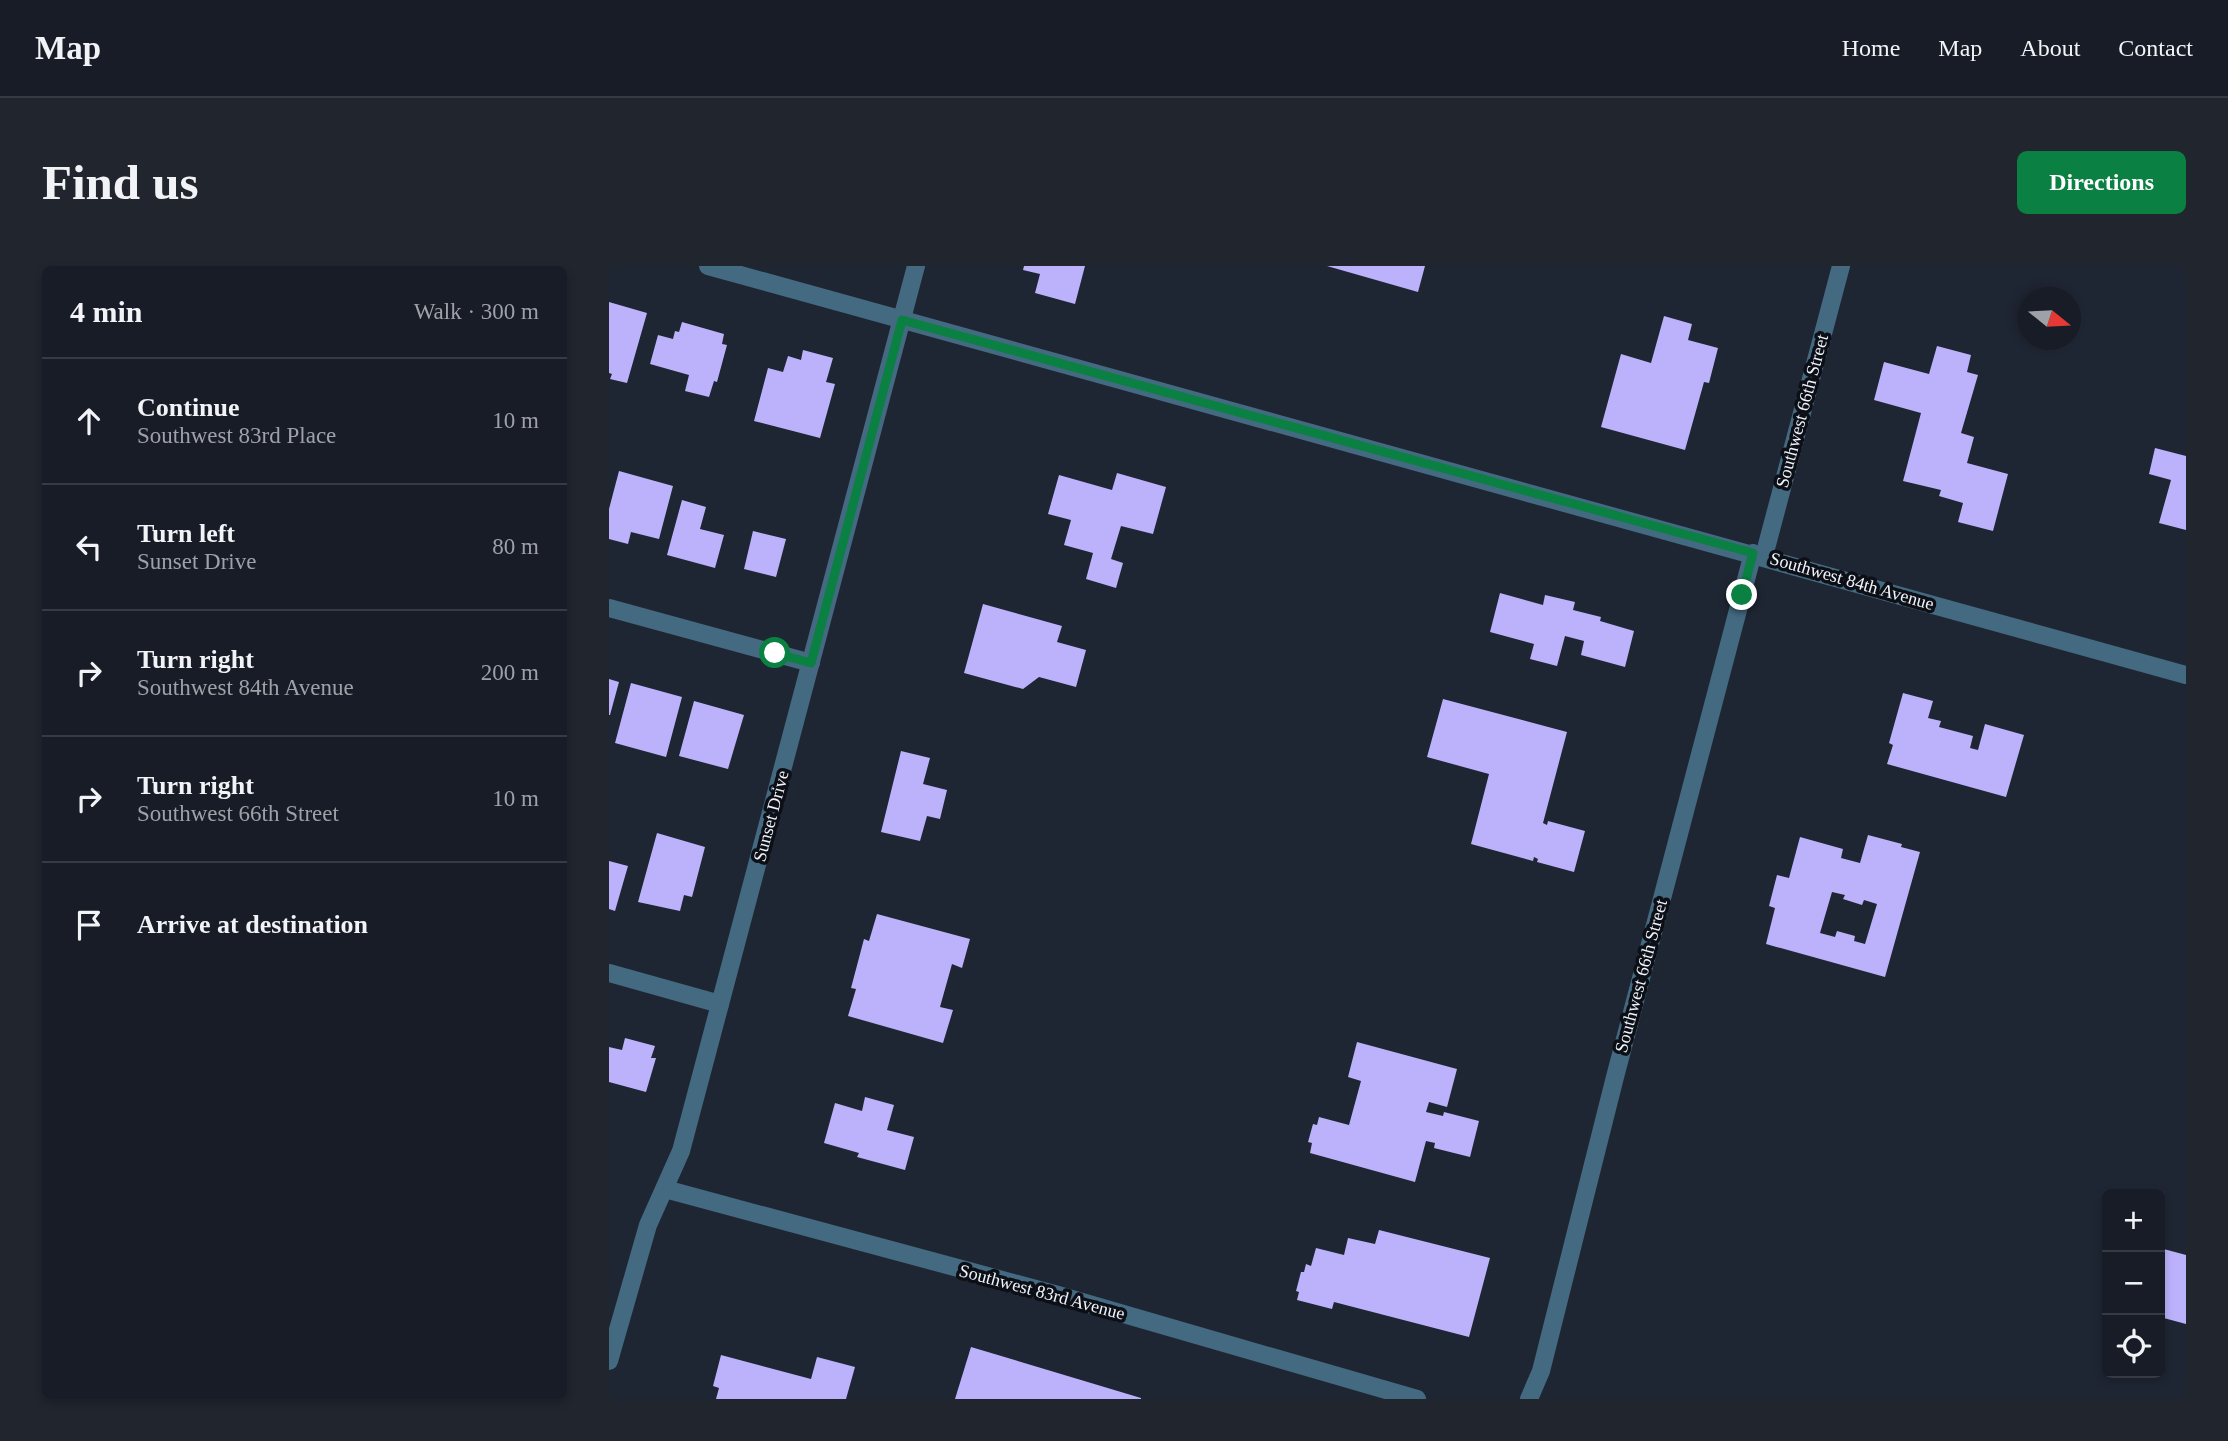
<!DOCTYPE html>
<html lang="en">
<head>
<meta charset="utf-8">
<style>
  :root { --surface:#171c26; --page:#20252e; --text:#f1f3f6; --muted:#9ea1a7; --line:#363a43; --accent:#0b8043 }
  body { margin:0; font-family:"Times New Roman",serif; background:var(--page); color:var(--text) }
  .controls { position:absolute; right:21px; bottom:21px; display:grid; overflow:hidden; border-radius:10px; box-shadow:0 4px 10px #0003 }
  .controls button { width:63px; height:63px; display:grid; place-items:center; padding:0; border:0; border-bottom:2px solid var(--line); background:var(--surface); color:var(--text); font:35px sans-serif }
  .compass { position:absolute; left:1409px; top:21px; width:63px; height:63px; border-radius:50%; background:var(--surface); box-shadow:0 4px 10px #0003; rotate:108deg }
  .stop { position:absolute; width:21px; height:21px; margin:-16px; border:5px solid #0b8043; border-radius:50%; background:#fff }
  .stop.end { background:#0b8043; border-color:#fff; box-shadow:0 2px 7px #0008 }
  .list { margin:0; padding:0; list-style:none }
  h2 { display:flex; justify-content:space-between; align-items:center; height:91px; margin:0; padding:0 28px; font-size:30px }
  h2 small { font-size:23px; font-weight:400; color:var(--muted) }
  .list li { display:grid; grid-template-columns:46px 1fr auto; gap:21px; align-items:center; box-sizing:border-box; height:126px; padding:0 28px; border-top:2px solid var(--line) }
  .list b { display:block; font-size:26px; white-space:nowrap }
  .list p { margin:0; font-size:23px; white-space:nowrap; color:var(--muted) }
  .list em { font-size:23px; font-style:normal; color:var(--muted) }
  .icon { flex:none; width:38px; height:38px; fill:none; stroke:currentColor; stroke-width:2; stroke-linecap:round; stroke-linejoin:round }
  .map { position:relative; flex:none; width:1577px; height:1133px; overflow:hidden; border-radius:10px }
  header { display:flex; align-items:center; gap:42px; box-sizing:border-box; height:98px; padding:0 35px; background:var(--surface); border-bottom:2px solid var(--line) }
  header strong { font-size:33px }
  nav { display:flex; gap:38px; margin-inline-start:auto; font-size:24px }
  .intro { display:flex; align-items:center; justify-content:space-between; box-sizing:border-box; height:168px; padding:0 42px }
  h1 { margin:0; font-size:49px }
  .button { padding:18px 32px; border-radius:10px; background:var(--accent); color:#fff; font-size:24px; font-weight:700 }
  main { display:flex; gap:42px; padding:0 42px }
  aside { flex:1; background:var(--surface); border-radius:10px; box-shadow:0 4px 10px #0003 }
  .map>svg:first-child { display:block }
</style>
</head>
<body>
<header>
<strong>Map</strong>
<nav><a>Home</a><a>Map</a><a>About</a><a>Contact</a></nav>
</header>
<div class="intro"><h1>Find us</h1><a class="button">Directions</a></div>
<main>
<aside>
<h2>4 min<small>Walk · 300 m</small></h2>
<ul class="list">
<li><svg class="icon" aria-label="ahead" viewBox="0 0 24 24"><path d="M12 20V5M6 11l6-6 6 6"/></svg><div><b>Continue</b><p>Southwest 83rd Place</p></div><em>10 m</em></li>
<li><svg class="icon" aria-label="left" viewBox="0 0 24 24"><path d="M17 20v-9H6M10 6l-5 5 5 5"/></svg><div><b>Turn left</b><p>Sunset Drive</p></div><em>80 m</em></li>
<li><svg class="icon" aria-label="right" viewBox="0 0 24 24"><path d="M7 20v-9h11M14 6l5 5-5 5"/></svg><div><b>Turn right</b><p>Southwest 84th Avenue</p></div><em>200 m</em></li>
<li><svg class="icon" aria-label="right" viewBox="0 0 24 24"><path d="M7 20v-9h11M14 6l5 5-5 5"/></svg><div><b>Turn right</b><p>Southwest 66th Street</p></div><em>10 m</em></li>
<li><svg class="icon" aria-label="arrive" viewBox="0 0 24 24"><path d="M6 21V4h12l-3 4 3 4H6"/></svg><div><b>Arrive at destination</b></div></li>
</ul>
</aside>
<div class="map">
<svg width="1577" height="1133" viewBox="0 0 1577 1133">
  <rect width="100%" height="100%" fill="#1f2633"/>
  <g fill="#bcb2fb" fill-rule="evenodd">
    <path d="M 415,0 L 476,0 L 466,38 L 426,27 L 431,8 L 414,4 Z"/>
    <path d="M 718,0 L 816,0 L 809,26 Z"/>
    <path d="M 0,36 L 38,47 L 18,117 L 1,113 L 3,108 L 0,107 Z"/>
    <path d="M 1055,50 L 1083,58 L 1079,74 L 1109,82 L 1100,117 L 1095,116 L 1076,184 L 992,161 L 1012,88 L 1042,97 Z"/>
    <path d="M 73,56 L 115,68 L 113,78 L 118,79 L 108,116 L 105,115 L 100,131 L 76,125 L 80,109 L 41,98 L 49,69 L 64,73 L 66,65 L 70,66 Z"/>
    <path d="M 1328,80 L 1362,89 L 1358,106 L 1369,109 L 1352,167 L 1365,171 L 1358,197 L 1399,208 L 1384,265 L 1349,256 L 1354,237 L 1330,230 L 1332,224 L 1294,215 L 1312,147 L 1265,134 L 1275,96 L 1320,108 Z"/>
    <path d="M 194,84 L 224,92 L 217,116 L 226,118 L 211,172 L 145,155 L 159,102 L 174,106 L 179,90 L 192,94 Z"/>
    <path d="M 1546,182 L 1577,190 L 1577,264 L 1550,257 L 1562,214 L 1540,208 Z"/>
    <path d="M 10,205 L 64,220 L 50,273 L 22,266 L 19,278 L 0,273 L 0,243 Z"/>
    <path d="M 508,207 L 557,221 L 544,268 L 512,260 L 502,293 L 514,297 L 507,322 L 477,313 L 484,287 L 455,279 L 462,254 L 439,248 L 450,209 L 503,224 Z"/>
    <path d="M 73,234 L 97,241 L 91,263 L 115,269 L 106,302 L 58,289 Z"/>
    <path d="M 144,265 L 177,273 L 167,311 L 135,303 Z"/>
    <path d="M 891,327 L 934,339 L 936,329 L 966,336 L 964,344 L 992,351 L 991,355 L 1025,365 L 1016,401 L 972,389 L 975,375 L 956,370 L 948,400 L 921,393 L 925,378 L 881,366 Z"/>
    <path d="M 374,338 L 453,360 L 448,376 L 477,384 L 467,421 L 430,411 L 414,423 L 355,407 Z"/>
    <path d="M 0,413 L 10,416 L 1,449 L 0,449 Z"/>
    <path d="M 22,417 L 73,431 L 57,491 L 6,477 Z"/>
    <path d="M 1294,427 L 1324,435 L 1319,452 L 1332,455 L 1330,461 L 1364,470 L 1361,482 L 1369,484 L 1376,458 L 1415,469 L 1397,531 L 1278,498 L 1284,479 L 1280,477 Z"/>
    <path d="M 834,433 L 958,466 L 934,557 L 938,559 L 939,555 L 976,565 L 965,606 L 928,596 L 929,593 L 925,591 L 924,595 L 862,578 L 880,508 L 818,491 Z"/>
    <path d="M 85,435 L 135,449 L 119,503 L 70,490 Z"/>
    <path d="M 292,485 L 321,492 L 314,518 L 338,524 L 331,553 L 318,550 L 311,575 L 272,566 Z"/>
    <path d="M 48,567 L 96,581 L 83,631 L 75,629 L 71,645 L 29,636 Z"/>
    <path d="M 1259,569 L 1293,578 L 1292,581 L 1311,586 L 1276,711 L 1157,678 L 1166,642 L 1160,640 L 1168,609 L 1180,612 L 1191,571 L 1234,583 L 1232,592 L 1251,597 ZM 1223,626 L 1236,629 L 1234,633 L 1253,639 L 1255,634 L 1268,638 L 1256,678 L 1245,675 L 1246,670 L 1228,665 L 1226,671 L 1211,667 Z"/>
    <path d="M 0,595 L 19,600 L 6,645 L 0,643 Z"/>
    <path d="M 268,648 L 361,673 L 353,702 L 343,698 L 331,741 L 344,744 L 334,777 L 239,750 L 247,723 L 242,722 L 255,673 L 260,675 Z"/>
    <path d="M 16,772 L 46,780 L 42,792 L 47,792 L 37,826 L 0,816 L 0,781 L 13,784 Z"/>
    <path d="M 748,776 L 848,803 L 838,841 L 820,836 L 817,846 L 834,850 L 835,846 L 870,855 L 861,891 L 825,882 L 826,877 L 817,875 L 806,916 L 701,887 L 703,877 L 699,876 L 704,858 L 708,859 L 710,851 L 740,859 L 752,815 L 739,811 Z"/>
    <path d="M 256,831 L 285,839 L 278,864 L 305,871 L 296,904 L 248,891 L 250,887 L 215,877 L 226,837 L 253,845 Z"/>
    <path d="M 770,964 L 881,992 L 860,1071 L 725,1036 L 723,1043 L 688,1034 L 690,1026 L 687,1025 L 692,1006 L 695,1006 L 697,998 L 702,1000 L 707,982 L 735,989 L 739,972 L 766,978 Z"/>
    <path d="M 1551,982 L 1577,989 L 1577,1058 L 1551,1051 Z"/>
    <path d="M 362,1081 L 532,1132 L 532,1133 L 346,1133 Z"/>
    <path d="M 112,1089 L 202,1113 L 208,1091 L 246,1101 L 237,1133 L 107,1133 L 110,1122 L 104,1120 Z"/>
  </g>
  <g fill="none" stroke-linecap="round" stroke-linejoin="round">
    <g stroke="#446a82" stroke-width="18">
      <path d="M 99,0 L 1577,409"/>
      <path d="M 1155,290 L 1232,0"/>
      <path d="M 0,342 L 202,397"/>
      <path d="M 0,707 L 111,738"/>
      <path d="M 56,923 L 449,1029 L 808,1133"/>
      <path d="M 0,1095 L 39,959 L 72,885 L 307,0"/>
      <path d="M 920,1133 L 932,1105 L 1006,811 L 1144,287"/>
    </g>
  </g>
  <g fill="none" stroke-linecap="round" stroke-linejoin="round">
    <path stroke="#0b8043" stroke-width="9" d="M 166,387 L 202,397 L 293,54 L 1144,287 L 1133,329"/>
  </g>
  <g text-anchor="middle" stroke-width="7" stroke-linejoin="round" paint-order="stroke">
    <g font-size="18" fill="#eff3fc" stroke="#0c0f15">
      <text transform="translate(1193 145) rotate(-75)" y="6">Southwest 66th Street</text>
      <text transform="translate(1243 315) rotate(16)" y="6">Southwest 84th Avenue</text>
      <text transform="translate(162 550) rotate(-75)" y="6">Sunset Drive</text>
      <text transform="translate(1032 710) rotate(-75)" y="6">Southwest 66th Street</text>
      <text transform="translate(433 1026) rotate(15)" y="6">Southwest 83rd Avenue</text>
    </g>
  </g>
</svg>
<div class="controls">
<button>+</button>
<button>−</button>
<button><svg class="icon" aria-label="locate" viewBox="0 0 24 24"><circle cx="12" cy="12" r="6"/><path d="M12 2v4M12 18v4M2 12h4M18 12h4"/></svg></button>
</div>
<svg class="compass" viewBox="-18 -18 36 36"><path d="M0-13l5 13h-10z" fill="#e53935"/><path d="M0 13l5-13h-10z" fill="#9ea1a7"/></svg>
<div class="stop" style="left:166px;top:387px"></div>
<div class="stop end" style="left:1133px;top:329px"></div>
</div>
</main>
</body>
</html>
